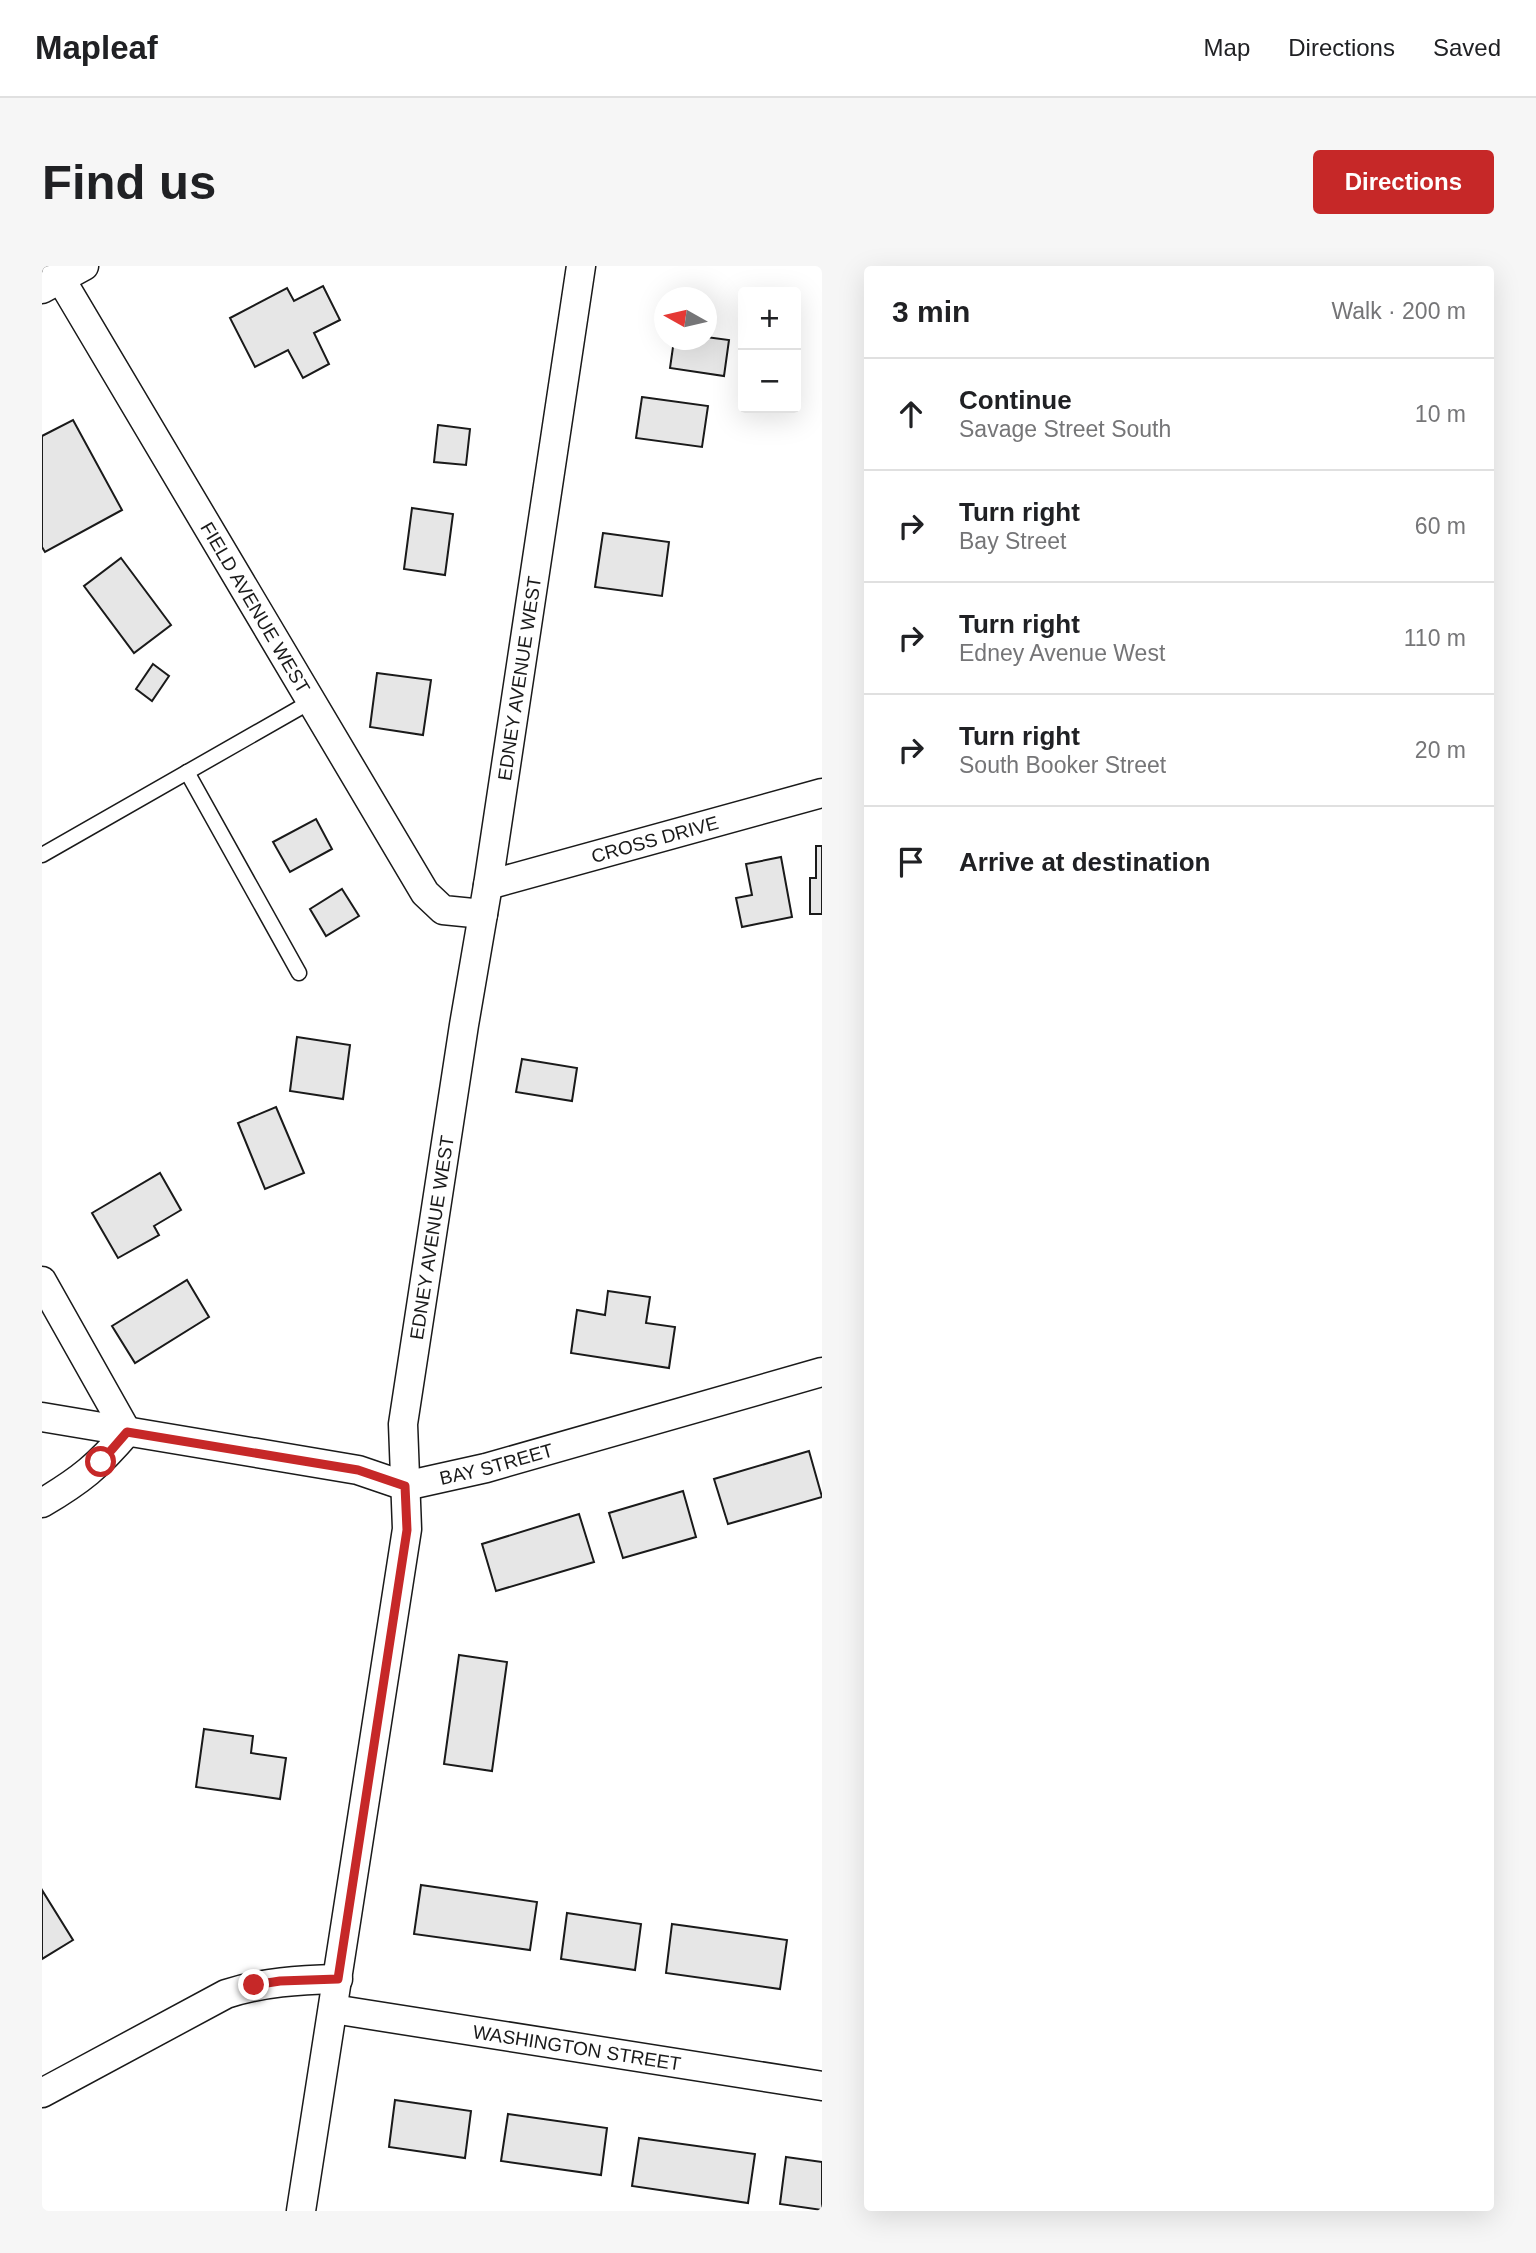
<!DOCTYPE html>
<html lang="en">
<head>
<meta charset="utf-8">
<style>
  :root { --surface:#fff; --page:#f6f6f6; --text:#202124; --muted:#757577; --line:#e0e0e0; --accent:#c62828 }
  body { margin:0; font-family:Arial,sans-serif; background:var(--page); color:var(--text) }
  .controls { position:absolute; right:21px; top:21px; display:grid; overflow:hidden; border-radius:7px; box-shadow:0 7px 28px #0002 }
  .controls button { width:63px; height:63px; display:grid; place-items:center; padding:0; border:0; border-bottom:2px solid var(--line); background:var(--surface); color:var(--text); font:35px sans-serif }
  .compass { position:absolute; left:612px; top:21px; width:63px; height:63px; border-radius:50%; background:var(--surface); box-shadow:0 7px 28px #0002; rotate:278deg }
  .stop { position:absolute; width:21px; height:21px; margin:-16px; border:5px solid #c62828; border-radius:50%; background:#fff }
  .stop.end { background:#c62828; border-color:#fff; box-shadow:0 2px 7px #0008 }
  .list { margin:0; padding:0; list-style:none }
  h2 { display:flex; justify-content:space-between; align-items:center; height:91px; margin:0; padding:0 28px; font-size:30px }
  h2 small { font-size:23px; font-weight:400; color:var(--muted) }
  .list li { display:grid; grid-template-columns:46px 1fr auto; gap:21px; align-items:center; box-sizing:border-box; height:112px; padding:0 28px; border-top:2px solid var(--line) }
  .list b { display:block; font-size:26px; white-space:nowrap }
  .list p { margin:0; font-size:23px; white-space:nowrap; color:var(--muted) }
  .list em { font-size:23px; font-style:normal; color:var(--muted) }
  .icon { flex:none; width:38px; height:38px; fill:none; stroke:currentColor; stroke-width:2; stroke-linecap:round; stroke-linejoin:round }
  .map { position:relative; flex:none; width:780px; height:1945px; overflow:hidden; border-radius:7px }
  header { display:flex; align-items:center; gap:42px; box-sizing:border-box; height:98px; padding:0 35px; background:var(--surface); border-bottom:2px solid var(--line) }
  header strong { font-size:33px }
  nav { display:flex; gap:38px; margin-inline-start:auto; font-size:24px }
  .intro { display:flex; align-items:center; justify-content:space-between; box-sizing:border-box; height:168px; padding:0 42px }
  h1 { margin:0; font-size:49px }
  .button { padding:18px 32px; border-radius:7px; background:var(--accent); color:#fff; font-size:24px; font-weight:700 }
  main { display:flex; gap:42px; padding:0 42px }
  aside { flex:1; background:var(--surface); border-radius:7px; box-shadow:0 7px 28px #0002 }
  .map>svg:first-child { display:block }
</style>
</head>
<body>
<header>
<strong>Mapleaf</strong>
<nav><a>Map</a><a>Directions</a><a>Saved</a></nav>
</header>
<div class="intro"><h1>Find us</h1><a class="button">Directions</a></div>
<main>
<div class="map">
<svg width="780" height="1945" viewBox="0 0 780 1945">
  <rect width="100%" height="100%" fill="#fff"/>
  <g fill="#e6e6e6" stroke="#1a1a1a" stroke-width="2">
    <path d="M 281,20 L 298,54 L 272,67 L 287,98 L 261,112 L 246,84 L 213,101 L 188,52 L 245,22 L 252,35 Z"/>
    <path d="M 664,71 L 687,74 L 682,110 L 628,102 L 632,74 L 664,74 Z"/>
    <path d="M 600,131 L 666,140 L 660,181 L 594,172 Z"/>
    <path d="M 31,154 L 80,244 L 3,286 L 0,281 L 0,170 Z"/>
    <path d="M 396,159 L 428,163 L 424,199 L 392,196 Z"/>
    <path d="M 370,242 L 411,248 L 403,309 L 362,303 Z"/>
    <path d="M 561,267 L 627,276 L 620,330 L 553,321 Z"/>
    <path d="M 79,292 L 129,359 L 92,387 L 42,320 Z"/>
    <path d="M 111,398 L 127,410 L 110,435 L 94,423 Z"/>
    <path d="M 335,407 L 389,414 L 381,469 L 328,461 Z"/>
    <path d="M 274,553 L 290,583 L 248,606 L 231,576 Z"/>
    <path d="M 774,580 L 780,580 L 780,648 L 768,648 L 768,612 L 774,612 Z"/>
    <path d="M 739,591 L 750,651 L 700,661 L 694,632 L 710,629 L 704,598 Z"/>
    <path d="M 300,623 L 317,650 L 284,670 L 268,643 Z"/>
    <path d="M 255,771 L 308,779 L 301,833 L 248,825 Z"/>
    <path d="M 480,793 L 535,802 L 530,835 L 474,826 Z"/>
    <path d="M 234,841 L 262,907 L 223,923 L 196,857 Z"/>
    <path d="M 118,907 L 139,944 L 112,960 L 117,969 L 76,992 L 50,947 Z"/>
    <path d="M 145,1014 L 167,1051 L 93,1097 L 70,1060 Z"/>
    <path d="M 566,1025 L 608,1031 L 604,1057 L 633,1061 L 627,1102 L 529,1087 L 535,1044 L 563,1049 Z"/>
    <path d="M 767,1185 L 780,1231 L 686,1258 L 672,1213 Z"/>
    <path d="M 641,1225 L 654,1271 L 581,1292 L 567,1247 Z"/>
    <path d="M 537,1248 L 552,1296 L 454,1325 L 440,1278 Z"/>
    <path d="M 417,1389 L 465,1396 L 450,1505 L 402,1498 Z"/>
    <path d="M 162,1463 L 211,1470 L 209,1487 L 244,1492 L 238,1533 L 154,1521 Z"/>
    <path d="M 379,1619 L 495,1636 L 488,1684 L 372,1668 Z"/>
    <path d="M 0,1624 L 31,1674 L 0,1693 Z"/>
    <path d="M 525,1647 L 599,1658 L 593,1704 L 519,1693 Z"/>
    <path d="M 630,1658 L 745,1674 L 738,1723 L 624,1707 Z"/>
    <path d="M 353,1834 L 429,1845 L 423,1892 L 347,1881 Z"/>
    <path d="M 466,1848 L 565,1862 L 559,1909 L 459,1895 Z"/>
    <path d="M 597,1872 L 713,1888 L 706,1937 L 590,1920 Z"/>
    <path d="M 744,1891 L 780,1896 L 780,1944 L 738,1938 Z"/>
  </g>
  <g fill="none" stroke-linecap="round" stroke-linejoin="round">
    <defs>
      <g id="lane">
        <path d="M 145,506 L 257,707"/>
        <path d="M 0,589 L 268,436"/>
      </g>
      <g id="street">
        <path id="s1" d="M 11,0 L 383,627 L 401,644 L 441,648"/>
        <path d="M 0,23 L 42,0"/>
        <path id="s2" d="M 446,619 L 780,527"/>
        <path d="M 0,1015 L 85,1166 C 56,1200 39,1214 0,1237"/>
        <path id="s3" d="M 0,1151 L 316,1204 L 363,1220 L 444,1202 L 780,1106"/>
        <path id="s4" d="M 291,1743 L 780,1820"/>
        <path d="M 0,1827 L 184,1728 C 221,1716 257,1714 296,1713"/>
        <path id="s5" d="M 259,1945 L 365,1263 L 361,1158 L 422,759 L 446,619 L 539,0"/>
      </g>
    </defs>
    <use href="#lane" stroke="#1a1a1a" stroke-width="17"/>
    <use href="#street" stroke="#1a1a1a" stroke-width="31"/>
    <use href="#lane" stroke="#fff" stroke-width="14"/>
    <use href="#street" stroke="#fff" stroke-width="28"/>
  </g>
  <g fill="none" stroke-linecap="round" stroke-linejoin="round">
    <path stroke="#c62828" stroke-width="9" d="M 59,1196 L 85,1166 L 316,1204 L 363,1220 L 365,1264 L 296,1713 L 238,1715 L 212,1719"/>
  </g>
  <g text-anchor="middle" stroke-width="5" stroke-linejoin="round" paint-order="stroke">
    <g font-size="19" fill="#1a1a1a" stroke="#fff">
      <text dy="7" stroke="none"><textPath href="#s1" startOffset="397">FIELD AVENUE WEST</textPath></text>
      <text dy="7" stroke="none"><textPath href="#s5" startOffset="1550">EDNEY AVENUE WEST</textPath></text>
      <text dy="7" stroke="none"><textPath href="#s2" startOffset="173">CROSS DRIVE</textPath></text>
      <text dy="7" stroke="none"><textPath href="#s5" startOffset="984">EDNEY AVENUE WEST</textPath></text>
      <text dy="7" stroke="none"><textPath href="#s3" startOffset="464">BAY STREET</textPath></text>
      <text dy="7" stroke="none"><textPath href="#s4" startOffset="247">WASHINGTON STREET</textPath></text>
    </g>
  </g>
</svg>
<div class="controls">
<button>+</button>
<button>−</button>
</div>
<svg class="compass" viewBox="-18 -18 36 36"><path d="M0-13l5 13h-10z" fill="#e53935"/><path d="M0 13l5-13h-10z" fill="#757577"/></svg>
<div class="stop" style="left:59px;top:1196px"></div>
<div class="stop end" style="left:212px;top:1719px"></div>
</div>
<aside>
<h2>3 min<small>Walk · 200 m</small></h2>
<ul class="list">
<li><svg class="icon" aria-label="ahead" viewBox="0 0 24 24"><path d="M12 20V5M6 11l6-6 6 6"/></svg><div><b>Continue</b><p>Savage Street South</p></div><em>10 m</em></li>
<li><svg class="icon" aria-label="right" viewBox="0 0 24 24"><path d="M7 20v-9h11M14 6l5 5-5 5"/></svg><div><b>Turn right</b><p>Bay Street</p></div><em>60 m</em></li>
<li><svg class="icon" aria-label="right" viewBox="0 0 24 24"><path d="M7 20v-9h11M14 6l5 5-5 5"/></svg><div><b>Turn right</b><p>Edney Avenue West</p></div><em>110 m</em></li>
<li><svg class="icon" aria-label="right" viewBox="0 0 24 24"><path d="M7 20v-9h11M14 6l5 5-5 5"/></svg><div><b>Turn right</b><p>South Booker Street</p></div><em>20 m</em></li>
<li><svg class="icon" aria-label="arrive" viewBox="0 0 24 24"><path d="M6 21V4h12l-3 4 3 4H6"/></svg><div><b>Arrive at destination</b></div></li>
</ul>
</aside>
</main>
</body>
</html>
